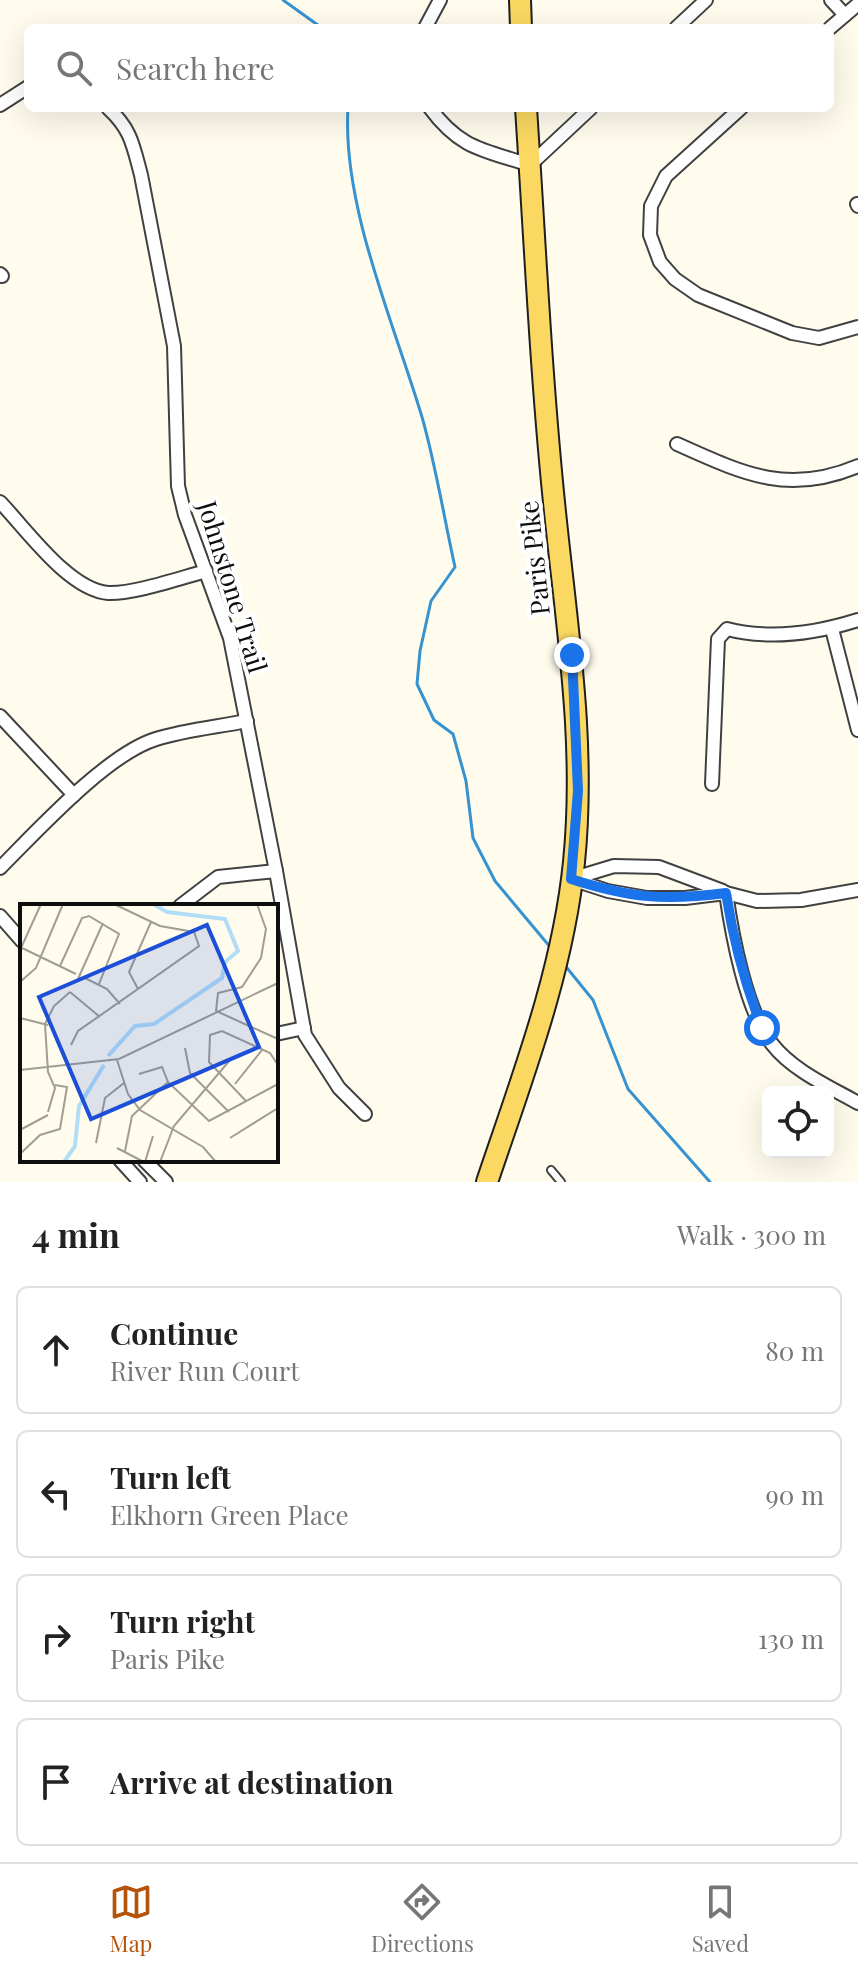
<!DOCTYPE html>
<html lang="en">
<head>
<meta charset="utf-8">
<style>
  :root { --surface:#fff; --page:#f2f2f2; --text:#222; --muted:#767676; --line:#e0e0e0; --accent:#b45309 }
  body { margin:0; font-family:"Playfair Display",serif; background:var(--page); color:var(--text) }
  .controls { position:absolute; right:24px; bottom:24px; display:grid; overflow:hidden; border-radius:12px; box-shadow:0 8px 32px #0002 }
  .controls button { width:72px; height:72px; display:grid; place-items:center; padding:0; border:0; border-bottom:2px solid var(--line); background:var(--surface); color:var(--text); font:40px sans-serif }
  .stop { position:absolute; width:24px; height:24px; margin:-18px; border:6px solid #1a73e8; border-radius:50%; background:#fff }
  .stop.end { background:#1a73e8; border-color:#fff; box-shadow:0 2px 8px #0008 }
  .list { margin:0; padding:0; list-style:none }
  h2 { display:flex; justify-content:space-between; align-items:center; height:104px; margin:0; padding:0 32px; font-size:34px }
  h2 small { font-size:26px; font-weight:400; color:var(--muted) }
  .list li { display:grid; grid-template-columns:52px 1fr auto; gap:24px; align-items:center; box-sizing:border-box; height:128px; margin:0 16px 16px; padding:0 16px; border:2px solid var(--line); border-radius:12px }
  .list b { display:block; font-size:30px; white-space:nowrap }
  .list p { margin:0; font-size:26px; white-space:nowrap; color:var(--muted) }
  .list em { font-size:26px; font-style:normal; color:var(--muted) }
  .icon { flex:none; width:44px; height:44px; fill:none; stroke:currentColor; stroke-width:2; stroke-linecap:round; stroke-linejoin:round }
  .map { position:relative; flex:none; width:858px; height:1182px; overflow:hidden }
  .search { position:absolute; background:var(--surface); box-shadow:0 8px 32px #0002; left:24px; right:24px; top:24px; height:88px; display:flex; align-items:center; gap:20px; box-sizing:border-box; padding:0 28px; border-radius:12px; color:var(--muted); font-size:30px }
  .sheet { height:680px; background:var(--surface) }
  nav { display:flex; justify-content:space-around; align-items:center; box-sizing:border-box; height:112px; border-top:2px solid var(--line); background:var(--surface); font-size:22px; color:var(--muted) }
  nav a { display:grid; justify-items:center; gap:4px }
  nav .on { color:var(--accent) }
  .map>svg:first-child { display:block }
</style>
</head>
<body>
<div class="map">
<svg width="858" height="1182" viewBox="0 0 858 1182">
  <rect width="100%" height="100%" fill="#fffcee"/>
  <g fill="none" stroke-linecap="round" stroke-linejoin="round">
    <g stroke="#3792d0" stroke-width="3">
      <path d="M 283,0 L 322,28"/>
      <path d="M 348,108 C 342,206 394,323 422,417 C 436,466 444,518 455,567 L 431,601 L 420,651 L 417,684 L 434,720 L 453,734 L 466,781 L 473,838 L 495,881 L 551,948"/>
      <path d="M 563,963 L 593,1000 L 628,1089 L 710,1182"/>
    </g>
    <defs>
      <path id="lane" d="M 551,1170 L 561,1182"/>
      <g id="street">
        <path d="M 831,0 L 845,15"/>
        <path d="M 425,28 L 440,0"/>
        <path d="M 676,28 L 706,0"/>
        <path d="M 830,28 L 858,4"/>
        <path d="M 0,105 L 28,87"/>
        <path d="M 108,108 C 131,129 133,145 141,175 L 174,346 L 178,486 L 185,515 L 230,638 L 276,871 L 305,1035 L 339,1088 L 365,1114"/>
        <path d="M 430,108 C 460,149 484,150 530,165 L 591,108"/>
        <path d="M 741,108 L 666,176 L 651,206 L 650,235 L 660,262 L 675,279 L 698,295 L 792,333 L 819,338 L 858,327"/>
        <path d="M 857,204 L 858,206"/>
        <path d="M 0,274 L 2,276"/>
        <path d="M 677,444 C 742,473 787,496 858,466"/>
        <path d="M 0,502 C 26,529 69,590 108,593 C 134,594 180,578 206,571"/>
        <path d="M 832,629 L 858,730"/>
        <path d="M 0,716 L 74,795"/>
        <path d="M 712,784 L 718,639 L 727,629 C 770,640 817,633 858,620"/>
        <path d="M 0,868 C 37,831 107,754 156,739 C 185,730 217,727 247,721"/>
        <path d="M 571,879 L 608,891 L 647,898 L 685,898 L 726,893 L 757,901 L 801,900 L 858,890"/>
        <path d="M 571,879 L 614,866 L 659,867 L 723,891"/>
        <path d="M 726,893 C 732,935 746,1011 772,1044 C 793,1071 830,1087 858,1103"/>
        <path d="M 180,906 L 218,877 L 276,871"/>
        <path d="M 0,916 L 22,941"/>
        <path d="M 276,1034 L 304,1028"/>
        <path d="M 120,1160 L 140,1182"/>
        <path d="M 144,1160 L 166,1182"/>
      </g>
      <g id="primary">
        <path d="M 520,0 L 521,28"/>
        <path d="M 487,1182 C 522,1078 563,972 574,862 C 586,744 567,629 555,512 C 541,378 535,243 526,108"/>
      </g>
    </defs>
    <use href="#lane" stroke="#414141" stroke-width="10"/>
    <use href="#street" stroke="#414141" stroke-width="16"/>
    <use href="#primary" stroke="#1f1f1f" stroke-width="24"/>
    <use href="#lane" stroke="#fff" stroke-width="6"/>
    <use href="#street" stroke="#fff" stroke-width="12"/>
    <use href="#primary" stroke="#fbd862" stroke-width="20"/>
  </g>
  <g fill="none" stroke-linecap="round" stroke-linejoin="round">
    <path stroke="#1a73e8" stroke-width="10" d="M 572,655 L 578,791 L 571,879 C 630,898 665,901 726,893 C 733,939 745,984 762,1028"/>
  </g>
  <g text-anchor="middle" stroke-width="8" stroke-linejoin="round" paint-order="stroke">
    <g font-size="26" fill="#0e0e0e" stroke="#fff">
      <text transform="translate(535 558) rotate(-96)" y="9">Paris Pike</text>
      <text transform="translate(232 587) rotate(73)" y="9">Johnstone Trail</text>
    </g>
  </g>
  <g transform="translate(20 904)">
    <rect width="258" height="258" fill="#fffcee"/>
    <path fill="none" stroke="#b2ddf7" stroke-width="4" d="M 88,152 L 115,122 L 134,120 L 202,74 L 205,58 L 218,47 L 205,15 L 147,8 L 133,0M 44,258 L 55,242 L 59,202 L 84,161"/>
    <path fill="none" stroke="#9f9d94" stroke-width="2" d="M 237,0 L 246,25 L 241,54 L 222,83 L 198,89 L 196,107 L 258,135M 0,43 L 56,70M 1,44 L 21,0M 40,62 L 62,14 L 69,12 L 99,30 L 79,80M 61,68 L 58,75 L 83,19M 63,73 L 87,85 L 100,100M 0,78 L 16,64 L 43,0M 118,85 L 109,68 L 131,18M 50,88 L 80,113M 0,114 L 28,121M 51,141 L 58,127 L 179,42 L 174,28 L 140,22 L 94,0M 165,144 L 170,169 L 209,208M 97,156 L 108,190 L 120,206 L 183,243 L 196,258M 0,166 L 99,155 L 258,79M 119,170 L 142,163 L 148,178 L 189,217 L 258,180M 215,180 L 242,146M 226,197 L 189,158 L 190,131 L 202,127 L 250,149 L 258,161M 28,208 L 35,184 L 28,168 L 25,120 L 34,102 L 50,88M 0,226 L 28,211M 210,234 L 258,204M 76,239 L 85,194 L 104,179M 97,244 L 124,258M 105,247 L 112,212 L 148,178M 0,250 L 20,231 L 40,225 L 47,183 L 35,181M 125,258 L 133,232M 140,258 L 154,222 L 210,156"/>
    <path fill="#1d4ed8" fill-opacity="0.15" stroke="#1d4ed8" stroke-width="4" d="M 187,21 L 239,143 L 71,215 L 19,93 Z"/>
    <rect width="258" height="258" fill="none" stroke="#0e0e0e" stroke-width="4"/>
  </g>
</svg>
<div class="controls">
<button><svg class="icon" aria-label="locate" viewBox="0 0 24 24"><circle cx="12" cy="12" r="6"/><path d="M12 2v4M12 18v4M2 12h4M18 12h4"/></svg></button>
</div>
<div class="stop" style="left:762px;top:1028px"></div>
<div class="stop end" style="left:572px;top:655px"></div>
<div class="search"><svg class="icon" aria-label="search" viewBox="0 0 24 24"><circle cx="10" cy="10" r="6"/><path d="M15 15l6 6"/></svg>Search here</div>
</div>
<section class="sheet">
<h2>4 min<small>Walk · 300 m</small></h2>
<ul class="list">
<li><svg class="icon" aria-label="ahead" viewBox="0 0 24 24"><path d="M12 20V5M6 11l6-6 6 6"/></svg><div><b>Continue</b><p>River Run Court</p></div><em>80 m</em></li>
<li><svg class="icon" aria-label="left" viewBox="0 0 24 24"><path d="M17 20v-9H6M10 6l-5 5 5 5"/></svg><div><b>Turn left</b><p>Elkhorn Green Place</p></div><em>90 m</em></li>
<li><svg class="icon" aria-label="right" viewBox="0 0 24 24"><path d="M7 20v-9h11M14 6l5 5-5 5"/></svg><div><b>Turn right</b><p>Paris Pike</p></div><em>130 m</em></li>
<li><svg class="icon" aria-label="arrive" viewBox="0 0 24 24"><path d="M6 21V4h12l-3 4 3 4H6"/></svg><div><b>Arrive at destination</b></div></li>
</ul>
</section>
<nav>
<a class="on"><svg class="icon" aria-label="map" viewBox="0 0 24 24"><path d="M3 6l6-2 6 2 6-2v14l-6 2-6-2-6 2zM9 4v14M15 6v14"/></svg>Map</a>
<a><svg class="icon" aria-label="directions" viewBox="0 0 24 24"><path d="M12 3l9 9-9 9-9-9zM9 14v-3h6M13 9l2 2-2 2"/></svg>Directions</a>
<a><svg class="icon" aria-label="saved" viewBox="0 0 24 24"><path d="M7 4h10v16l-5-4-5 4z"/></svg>Saved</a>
</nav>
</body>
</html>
